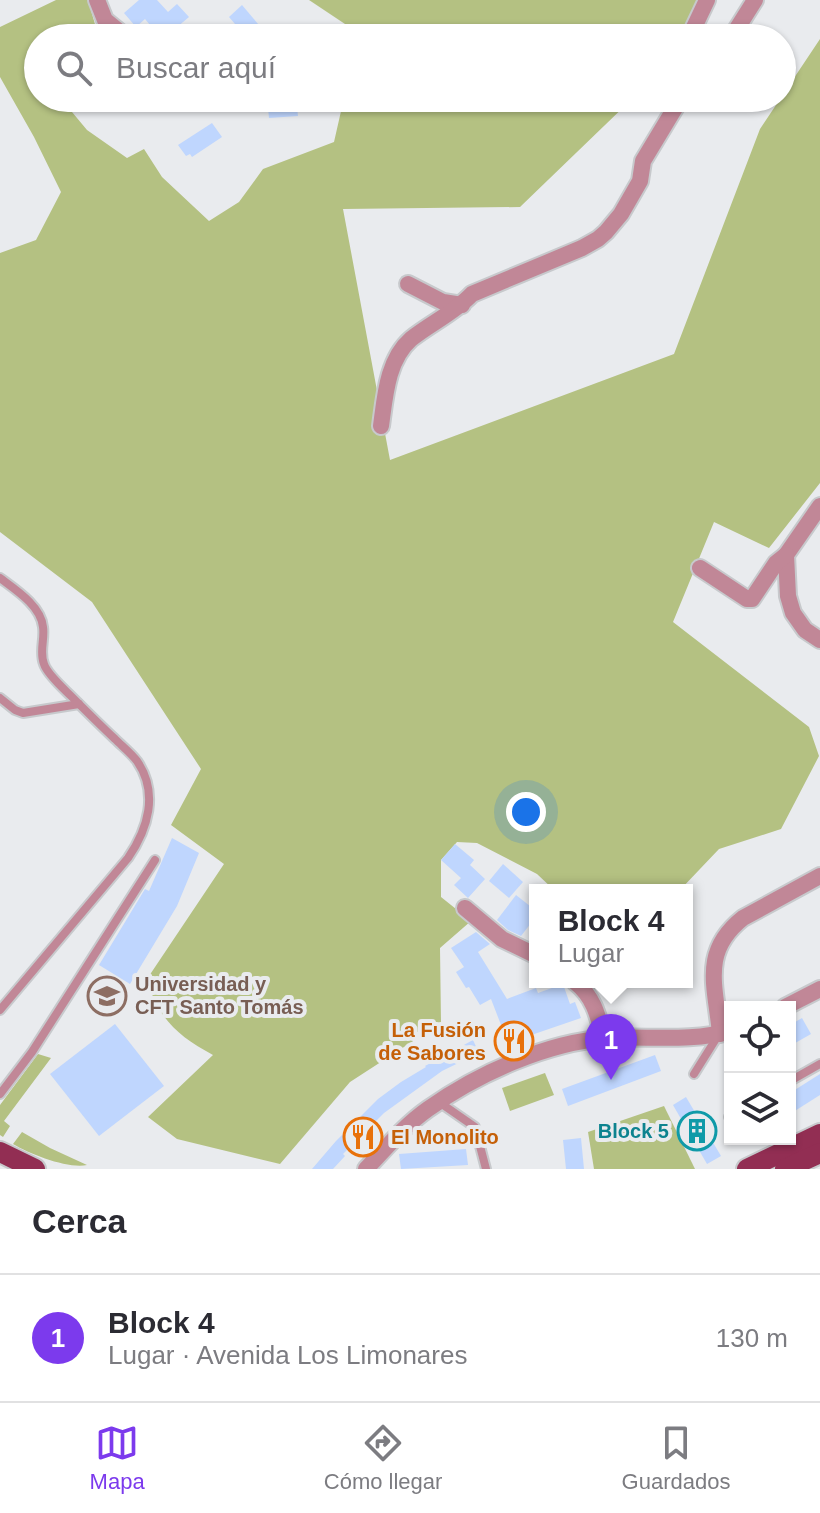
<!DOCTYPE html>
<html lang="es">
<head>
<meta charset="utf-8">
<style>
  :root { --surface:#fff; --page:#f7f7f7; --text:#2b2b33; --muted:#7c7c81; --line:#e1e1e2; --accent:#7c3aed }
  body { margin:0; font-family:Arial,sans-serif; background:var(--page); color:var(--text) }
  .controls { position:absolute; right:24px; bottom:24px; display:grid; overflow:hidden; border-radius:0px; box-shadow:0 2px 6px #0004 }
  .controls button { width:72px; height:72px; display:grid; place-items:center; padding:0; border:0; border-bottom:2px solid var(--line); background:var(--surface); color:var(--text); font:40px sans-serif }
  .you { position:absolute; left:526px; top:812px; width:28px; height:28px; margin:-20px; border:6px solid #fff; border-radius:50%; background:#1a73e8; box-shadow:0 0 0 12px #1a73e833 }
  .badge { display:grid; place-items:center; width:52px; height:52px; border-radius:50%; background:var(--accent); color:#fff; font-size:26px; font-weight:700 }
  .pin { position:absolute; translate:-50% -66px; filter:drop-shadow(0 2px 4px #0008) }
  .pin::after { content:''; position:absolute; top:42px; width:28px; height:24px; background:inherit; clip-path:polygon(0 0,100% 0,50% 100%) }
  .popup { position:absolute; left:529px; top:884px; width:164px; height:104px; box-sizing:border-box; display:grid; place-content:center; border-radius:0px; background:var(--surface); filter:drop-shadow(0 2px 6px #0005); font-size:26px; white-space:nowrap; color:var(--muted) }
  .popup b { font-size:30px; color:var(--text) }
  .popup::after { content:''; position:absolute; left:50%; top:100%; margin-left:-16px; border:16px solid transparent; border-top-color:var(--surface) }
  .list { margin:0; padding:0; list-style:none }
  h2 { display:flex; justify-content:space-between; align-items:center; height:104px; margin:0; padding:0 32px; font-size:34px }
  h2 small { font-size:26px; font-weight:400; color:var(--muted) }
  .list li { display:grid; grid-template-columns:52px 1fr auto; gap:24px; align-items:center; box-sizing:border-box; height:128px; padding:0 32px; border-top:2px solid var(--line) }
  .list b { display:block; font-size:30px; white-space:nowrap }
  .list p { margin:0; font-size:26px; white-space:nowrap; color:var(--muted) }
  .list em { font-size:26px; font-style:normal; color:var(--muted) }
  .icon { flex:none; width:44px; height:44px; fill:none; stroke:currentColor; stroke-width:2; stroke-linecap:round; stroke-linejoin:round }
  .map { position:relative; flex:none; width:820px; height:1169px; overflow:hidden }
  .search { position:absolute; background:var(--surface); box-shadow:0 2px 6px #0004; left:24px; right:24px; top:24px; height:88px; display:flex; align-items:center; gap:20px; box-sizing:border-box; padding:0 28px; border-radius:44px; color:var(--muted); font-size:30px }
  .sheet { height:232px; background:var(--surface) }
  nav { display:flex; justify-content:space-around; align-items:center; box-sizing:border-box; height:112px; border-top:2px solid var(--line); background:var(--surface); font-size:22px; color:var(--muted) }
  nav a { display:grid; justify-items:center; gap:4px }
  nav .on { color:var(--accent) }
  .map>svg:first-child { display:block }
</style>
</head>
<body>
<div class="map">
<svg width="820" height="1169" viewBox="0 0 820 1169">
  <rect width="100%" height="100%" fill="#e9ebee"/>
  <g fill="#b4c182">
    <path d="M 56,0 L 88,0 L 99,38 L 38,38 L 38,98 L 87,98 L 72,112 L 87,130 L 127,158 L 144,149 L 162,177 L 209,221 L 239,202 L 263,169 L 334,142 L 344,98 L 633,98 L 520,207 L 343,209 L 390,460 L 674,354 L 760,129 L 820,39 L 820,483 L 769,548 L 714,522 L 673,622 L 809,727 L 819,756 L 781,829 L 719,849 L 680,890 L 554,890 L 537,874 L 477,843 L 457,842 L 441,860 L 441,897 L 471,921 L 440,948 L 441,1023 L 350,1082 L 280,1164 L 177,1139 L 148,1117 L 213,1055 C 178,1036 158,1019 147,979 L 224,864 L 171,825 L 201,769 L 92,602 L 0,532 L 0,253 L 36,240 L 61,192 L 34,137 L 0,77 L 0,27 Z"/>
    <path d="M 309,0 L 708,0 L 681,38 L 347,38 L 345,24 Z"/>
    <path d="M 38,1054 L 51,1058 L 4,1121 L 10,1126 L 3,1137 L 0,1135 L 0,1105 Z"/>
    <path d="M 545,1073 L 554,1095 L 510,1111 L 502,1088 Z"/>
    <path d="M 664,1106 L 695,1169 L 594,1169 L 588,1132 Z"/>
    <path d="M 22,1132 L 50,1148 L 87,1165 C 69,1169 31,1155 13,1144 Z"/>
  </g>
  <g fill="#bfd6fe">
    <path d="M 139,0 L 157,0 L 168,12 L 177,4 L 189,17 L 164,38 L 161,38 L 145,19 L 136,27 L 124,13 Z"/>
    <path d="M 242,5 L 270,38 L 247,38 L 229,17 Z"/>
    <path d="M 267,98 L 296,98 L 298,116 L 269,118 Z"/>
    <path d="M 212,123 L 222,137 L 192,157 L 190,154 L 186,156 L 178,145 Z"/>
    <path d="M 172,838 L 199,853 L 177,906 L 130,984 L 99,965 L 145,889 L 149,891 Z"/>
    <path d="M 455,844 L 474,860 L 470,865 L 485,879 L 468,898 L 454,885 L 461,878 L 441,860 Z"/>
    <path d="M 503,864 L 523,882 L 509,898 L 489,881 Z"/>
    <path d="M 516,895 L 535,910 L 535,918 L 521,936 L 508,930 L 497,920 Z"/>
    <path d="M 476,932 L 490,944 L 478,952 L 507,999 L 536,988 L 538,993 L 563,984 L 570,1004 L 575,1002 L 581,1018 L 508,1043 L 491,999 L 480,1005 L 469,987 L 466,988 L 456,972 L 464,967 L 451,948 Z"/>
    <path d="M 802,1018 L 811,1034 L 790,1046 L 790,1025 Z"/>
    <path d="M 115,1024 L 164,1086 L 99,1136 L 50,1074 Z"/>
    <path d="M 473,1040 L 479,1053 L 442,1071 L 384,1113 L 343,1154 L 345,1156 L 333,1169 L 312,1169 L 336,1141 L 378,1099 L 401,1082 L 426,1067 L 425,1066 Z"/>
    <path d="M 655,1055 L 661,1071 L 568,1106 L 562,1089 Z"/>
    <path d="M 820,1074 L 820,1095 L 790,1114 L 790,1093 Z"/>
    <path d="M 686,1097 L 721,1156 L 707,1164 L 673,1105 Z"/>
    <path d="M 581,1138 L 584,1169 L 566,1169 L 563,1140 Z"/>
    <path d="M 466,1149 L 468,1165 L 401,1169 L 399,1154 Z"/>
  </g>
  <g fill="none" stroke-linecap="round" stroke-linejoin="round">
    <defs>
      <g id="lane">
        <path d="M 0,578 C 16,590 41,606 43,627 C 45,639 39,652 44,664 C 47,674 64,689 71,696 C 86,711 100,725 115,739 C 122,746 131,753 137,761 C 159,793 148,829 128,858 L 0,1010"/>
        <path d="M 0,698 L 15,710 L 23,713 L 79,704"/>
        <path d="M 694,1074 L 719,1034"/>
        <path d="M 790,1081 L 820,1064"/>
        <path d="M 0,1094 L 32,1052 L 155,860"/>
        <path d="M 439,1102 L 475,1127 L 486,1169"/>
        <path d="M 729,1117 L 730,1116"/>
      </g>
      <g id="street">
        <path d="M 97,0 L 105,20 L 127,38"/>
        <path d="M 205,38 L 207,38"/>
        <path d="M 689,38 L 707,0"/>
        <path d="M 731,38 L 755,0"/>
        <path d="M 408,284 L 443,302 L 462,305"/>
        <path d="M 381,426 C 385,397 387,360 411,339 C 431,323 454,313 472,294 L 582,248 L 598,239 L 606,232 L 621,214 L 640,181 L 643,161 L 681,98"/>
        <path d="M 820,506 L 786,555 L 788,596 L 793,613 L 805,630 L 820,640"/>
        <path d="M 700,568 L 747,599 L 752,599 L 776,563 L 786,555"/>
        <path d="M 465,908 L 502,939 L 535,955"/>
        <path d="M 575,982 C 594,997 598,1016 604,1039"/>
        <path d="M 785,1007 L 820,989"/>
        <path d="M 720,1034 C 716,987 700,952 743,918 L 820,876"/>
        <path d="M 366,1169 C 386,1148 404,1126 428,1109 C 477,1074 547,1042 608,1038 C 648,1036 692,1042 730,1031"/>
      </g>
      <g id="primary">
        <path d="M 0,1152 L 35,1169"/>
        <path d="M 747,1169 L 820,1134"/>
        <path d="M 785,1169 L 820,1153"/>
      </g>
    </defs>
    <use href="#lane" stroke="#c7c9cc" stroke-width="12"/>
    <use href="#street" stroke="#c7c9cc" stroke-width="20"/>
    <use href="#primary" stroke="#c7c9cc" stroke-width="24"/>
    <use href="#lane" stroke="#c18797" stroke-width="8"/>
    <use href="#street" stroke="#c18797" stroke-width="16"/>
    <use href="#primary" stroke="#922e53" stroke-width="20"/>
  </g>
  <defs>
    <symbol id="university-ring" viewBox="-11 -11 22 22"><circle r="9.5" fill="#e9ebee" stroke="#8d6e63" stroke-width="1.5"/><path d="M0-5L7-2L0 1L-7-2ZM-4 1L0 2.5L4 1V4Q0 6-4 4Z" fill="#8d6e63"/></symbol>
    <symbol id="restaurant-ring" viewBox="-11 -11 22 22"><circle r="9.5" fill="#e9ebee" stroke="#e8710a" stroke-width="1.5"/><path d="M-5-6h1v4h1v-4h1v4h1v-4h1v5L-1.5 .5V6h-2V.5L-5-1ZM5-6V6H3V1.5H1.5Q1.5-4 5-6Z" fill="#e8710a"/></symbol>
    <symbol id="building-ring" viewBox="-11 -11 22 22"><circle r="9.5" fill="#e9ebee" stroke="#0f9aa8" stroke-width="1.5"/><path d="M-4-6H4V6H1V3H-1V6H-4ZM-2.5-4.3h1.7v1.8h-1.7ZM.8-4.3h1.7v1.8H.8ZM-2.5-1h1.7V.8h-1.7ZM.8-1h1.7V.8H.8Z" fill="#0f9aa8"/></symbol>
  </defs>
  <g fill-rule="evenodd">
    <use href="#university-ring" x="85" y="974" width="44" height="44"/>
    <use href="#restaurant-ring" x="492" y="1019" width="44" height="44"/>
    <use href="#building-ring" x="675" y="1109" width="44" height="44"/>
    <use href="#restaurant-ring" x="341" y="1115" width="44" height="44"/>
  </g>
  <g text-anchor="middle" stroke-width="8" stroke-linejoin="round" paint-order="stroke">
    <g font-size="20" font-weight="bold" fill="#785e54" stroke="#e9ebee" text-anchor="start">
      <text x="135" y="991">Universidad y<tspan x="135" dy="23">CFT Santo Tomás</tspan></text>
    </g>
    <g font-size="20" font-weight="bold" fill="#c56008" stroke="#e9ebee" text-anchor="end">
      <text x="486" y="1037">La Fusión<tspan x="486" dy="23">de Sabores</tspan></text>
      <text x="391" y="1144" text-anchor="start">El Monolito</text>
    </g>
    <g font-size="20" font-weight="bold" fill="#0d838f" stroke="#e9ebee" text-anchor="end">
      <text x="669" y="1138">Block 5</text>
    </g>
  </g>
</svg>
<div class="controls">
<button><svg class="icon" aria-label="locate" viewBox="0 0 24 24"><circle cx="12" cy="12" r="6"/><path d="M12 2v4M12 18v4M2 12h4M18 12h4"/></svg></button>
<button><svg class="icon" aria-label="layers" viewBox="0 0 24 24"><path d="M12 4l9 5-9 5-9-5zM3 14l9 5 9-5"/></svg></button>
</div>
<div class="you"></div>
<div class="pin badge" style="left:611px;top:1080px">1</div>
<div class="popup"><b>Block 4</b>Lugar</div>
<div class="search"><svg class="icon" aria-label="search" viewBox="0 0 24 24"><circle cx="10" cy="10" r="6"/><path d="M15 15l6 6"/></svg>Buscar aquí</div>
</div>
<section class="sheet">
<h2>Cerca<small></small></h2>
<ul class="list">
<li><span class="badge">1</span><div><b>Block 4</b><p>Lugar · Avenida Los Limonares</p></div><em>130 m</em></li>
</ul>
</section>
<nav>
<a class="on"><svg class="icon" aria-label="map" viewBox="0 0 24 24"><path d="M3 6l6-2 6 2 6-2v14l-6 2-6-2-6 2zM9 4v14M15 6v14"/></svg>Mapa</a>
<a><svg class="icon" aria-label="directions" viewBox="0 0 24 24"><path d="M12 3l9 9-9 9-9-9zM9 14v-3h6M13 9l2 2-2 2"/></svg>Cómo llegar</a>
<a><svg class="icon" aria-label="saved" viewBox="0 0 24 24"><path d="M7 4h10v16l-5-4-5 4z"/></svg>Guardados</a>
</nav>
</body>
</html>
